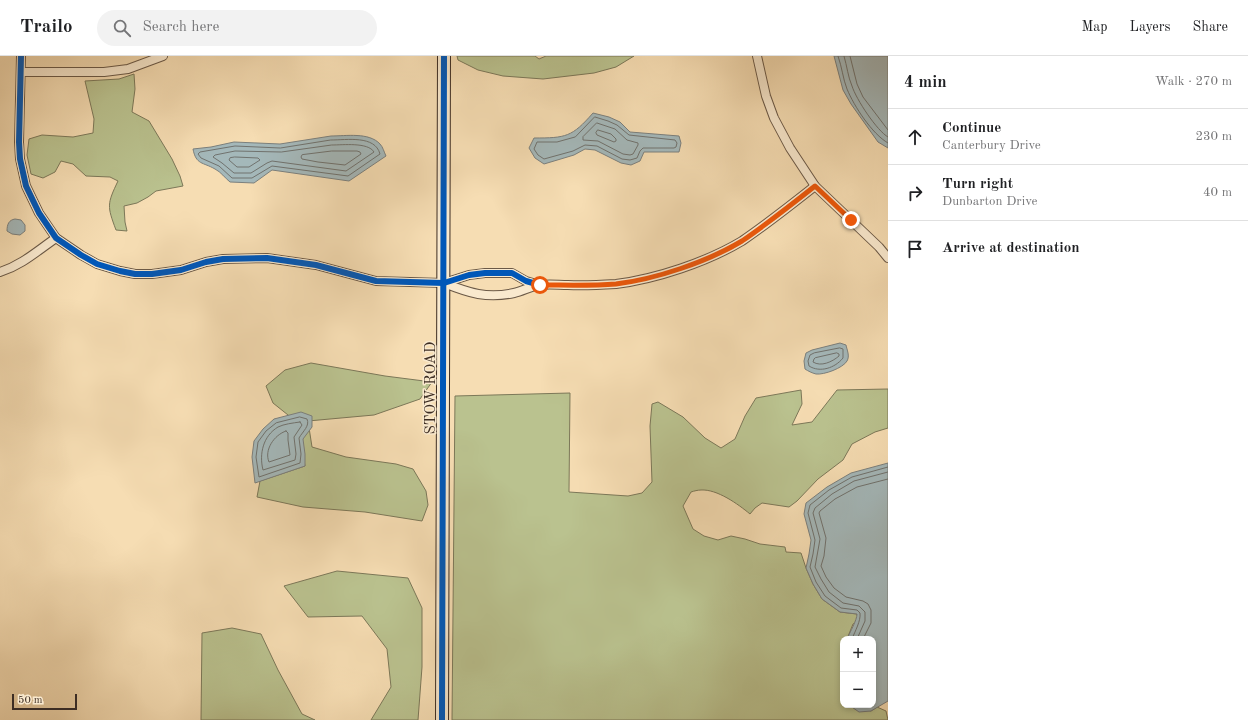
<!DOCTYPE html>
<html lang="en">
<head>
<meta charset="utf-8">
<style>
  :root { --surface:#fff; --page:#f2f2f2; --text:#202124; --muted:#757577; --line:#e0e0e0 }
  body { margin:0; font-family:"Old Standard TT",serif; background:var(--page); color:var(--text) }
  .controls { position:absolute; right:12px; bottom:12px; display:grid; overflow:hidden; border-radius:8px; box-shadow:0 2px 6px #0003 }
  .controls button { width:36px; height:36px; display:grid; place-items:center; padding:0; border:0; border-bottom:1px solid var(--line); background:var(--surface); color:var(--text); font:20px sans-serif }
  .scale { position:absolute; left:12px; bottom:10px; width:65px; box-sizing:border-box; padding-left:4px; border:2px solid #3d2d23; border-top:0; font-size:11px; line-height:14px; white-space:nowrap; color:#3d2d23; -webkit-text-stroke:3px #f9e9ce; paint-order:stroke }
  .stop { position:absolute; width:12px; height:12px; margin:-9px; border:3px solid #ea580c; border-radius:50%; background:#fff }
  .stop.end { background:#ea580c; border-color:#fff; box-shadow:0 1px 4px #0008 }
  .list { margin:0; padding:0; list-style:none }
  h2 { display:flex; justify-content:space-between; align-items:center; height:52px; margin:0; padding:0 16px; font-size:17px }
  h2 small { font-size:13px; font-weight:400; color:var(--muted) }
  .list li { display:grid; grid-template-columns:26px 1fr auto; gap:12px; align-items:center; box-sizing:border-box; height:56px; padding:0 16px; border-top:1px solid var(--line) }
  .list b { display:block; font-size:15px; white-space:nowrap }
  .list p { margin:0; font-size:13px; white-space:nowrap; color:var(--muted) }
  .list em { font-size:13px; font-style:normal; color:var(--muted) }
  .icon { flex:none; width:22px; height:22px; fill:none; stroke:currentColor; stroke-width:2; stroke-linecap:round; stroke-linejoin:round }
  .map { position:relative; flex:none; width:888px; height:664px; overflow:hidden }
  header { display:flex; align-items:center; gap:24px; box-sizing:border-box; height:56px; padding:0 20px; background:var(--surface); border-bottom:1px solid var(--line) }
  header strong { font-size:19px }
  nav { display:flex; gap:22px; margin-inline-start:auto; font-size:14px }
  .search { width:280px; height:36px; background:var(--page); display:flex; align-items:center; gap:10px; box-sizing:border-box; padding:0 14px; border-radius:22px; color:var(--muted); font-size:15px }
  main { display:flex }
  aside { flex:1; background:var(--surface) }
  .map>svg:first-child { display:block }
</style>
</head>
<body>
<header>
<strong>Trailo</strong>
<div class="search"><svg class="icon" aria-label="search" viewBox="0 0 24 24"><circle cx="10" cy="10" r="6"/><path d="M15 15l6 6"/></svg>Search here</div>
<nav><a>Map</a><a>Layers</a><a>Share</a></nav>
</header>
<main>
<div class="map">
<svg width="888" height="664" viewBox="0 0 888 664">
  <rect width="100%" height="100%" fill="#f6ddb3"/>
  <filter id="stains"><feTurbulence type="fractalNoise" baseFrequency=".005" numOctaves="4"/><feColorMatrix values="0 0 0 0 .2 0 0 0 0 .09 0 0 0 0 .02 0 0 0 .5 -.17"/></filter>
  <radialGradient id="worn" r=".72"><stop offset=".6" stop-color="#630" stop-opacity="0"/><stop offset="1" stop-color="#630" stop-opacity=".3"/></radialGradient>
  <g fill="#bac28f" stroke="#7c7859">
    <path d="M 457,0 L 535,0 L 539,3 L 546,0 L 634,0 L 616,11 L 594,17 L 543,23 L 503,20 L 478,14 L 458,4 Z"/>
    <path d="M 134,18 L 135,33 L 132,56 L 149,65 L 172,103 L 180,120 L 183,130 L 156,135 L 148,141 L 137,147 L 124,150 L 125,166 L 127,175 L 116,174 C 107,150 107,148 118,125 L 110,121 L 86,120 L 73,108 L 61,105 L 55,116 L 43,122 L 31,118 L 27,99 L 29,83 L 42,79 L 73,81 L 93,77 L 94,63 L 85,25 L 119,23 Z"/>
    <path d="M 311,307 L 385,320 L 432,326 L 420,343 L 374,359 L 308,365 L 312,391 L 346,401 L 396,408 L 413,413 L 426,435 L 428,449 L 422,465 L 365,456 L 303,451 L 257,441 L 260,425 L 305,410 L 298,367 L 273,347 L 266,330 L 285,314 Z"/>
    <path d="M 888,333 L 888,372 L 875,376 L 852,388 L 843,404 L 818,423 L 797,445 L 789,451 L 762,447 L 755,452 L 750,458 C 738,448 717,433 701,434 C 698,434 694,435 691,436 L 683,450 L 693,473 L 704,480 L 718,484 L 731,480 L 745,483 L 760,488 L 785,491 L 786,496 L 801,497 L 806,512 L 813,528 L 822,543 L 840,556 L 857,558 L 858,565 L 853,568 L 847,583 L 843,583 L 843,600 L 841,607 L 843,649 L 849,649 L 850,650 L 871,655 L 877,651 L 886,655 L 888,664 L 452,664 L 455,340 L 570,337 L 569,436 L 628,440 L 642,437 L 652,426 L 650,370 L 652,348 L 658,346 L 683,361 L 705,382 L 721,392 L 735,383 L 745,360 L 756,342 L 801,334 L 802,348 L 792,369 L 812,366 L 837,334 Z"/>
    <path d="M 337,515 L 408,522 L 422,552 L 422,611 L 418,664 L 371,664 L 391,631 L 387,593 L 362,560 L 308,561 L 284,530 Z"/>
    <path d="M 232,572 L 261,578 L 278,614 L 302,658 L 315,664 L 201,664 L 202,577 Z"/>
  </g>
  <g fill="#a4b8ba" stroke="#7b807e">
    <path d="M 834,0 L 888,0 L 888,92 L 878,86 L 851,48 L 843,34 Z"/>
    <path d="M 593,57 L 609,61 L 620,66 L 630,76 L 679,80 L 681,87 L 679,96 L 644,96 L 640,105 L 631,109 L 621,107 L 595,94 L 585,93 L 574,99 L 544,108 L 535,102 L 529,92 L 534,82 C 566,82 572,81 593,57 Z"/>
    <path d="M 331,80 C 346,80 369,76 380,88 C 383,91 384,96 386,100 L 349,125 L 272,114 L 254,127 L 230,126 C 225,122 221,116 215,113 C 203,106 196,109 193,93 L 211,91 L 234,86 L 280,88 Z"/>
    <path d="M 15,163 L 21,164 L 25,169 L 25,175 L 20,179 L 12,178 L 7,175 C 7,168 9,164 15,163 Z"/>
    <path d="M 840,287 L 846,289 C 847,294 850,300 847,305 C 843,312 824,319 816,318 C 812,317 808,315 805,313 L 804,305 L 806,297 L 812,294 Z"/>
    <path d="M 301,356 L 312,360 L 312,371 L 303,383 L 305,398 L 305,410 L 255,427 L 252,401 L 254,385 L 263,373 L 274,363 Z"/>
    <path d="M 888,407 L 888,645 L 871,655 L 859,656 L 849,649 L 873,649 L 873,583 L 847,583 C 850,576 857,564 857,558 L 840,556 L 822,543 L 813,528 L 806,512 L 809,498 L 811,484 L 804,458 L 806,447 L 827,431 L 851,417 Z"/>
  </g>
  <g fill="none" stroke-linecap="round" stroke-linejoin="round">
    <g stroke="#70726e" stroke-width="1">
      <path d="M 838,0 C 842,11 843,23 847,33 C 854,50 872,78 888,87"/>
      <path d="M 844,0 C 847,10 848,21 852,30 C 856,43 877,75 888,81"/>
      <path d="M 850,0 L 857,28 L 863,41 L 888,74"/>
      <path d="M 595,61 L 608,65 L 617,69 L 629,79 L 675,84 L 677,87 L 676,91 L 674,92 L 643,92 L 640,95 L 637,102 L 630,104 L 622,103 L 597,90 L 585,89 L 573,95 L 544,103 L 538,99 L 534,93 L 537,86 L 557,86 L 575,81 Z"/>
      <path d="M 597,67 L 615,73 L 627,84 L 638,87 L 638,89 L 633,98 L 630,99 L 623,98 L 598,85 L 583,84 L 583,81 Z"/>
      <path d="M 598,74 L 611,78 L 616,83 L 616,85 L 614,86 L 597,79 L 596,77 Z"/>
      <path d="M 331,84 C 347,84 375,79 380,98 L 348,120 L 272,110 L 252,122 L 232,122 L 219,110 L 201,102 L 198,98 L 200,96 L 235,90 L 280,92 Z"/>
      <path d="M 332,89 C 343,89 368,86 374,96 L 346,115 L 272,105 L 267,107 L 251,117 L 234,117 L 222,107 L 213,101 L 215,99 L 235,95 L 281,96 Z"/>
      <path d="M 332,95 L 357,95 L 360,96 L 361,98 L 345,109 L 318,106 L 302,103 L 301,101 L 302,99 Z"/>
      <path d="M 235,101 L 258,102 L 260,104 L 249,111 L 237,111 L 229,104 L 230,102 Z"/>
      <path d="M 840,292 L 843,293 L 843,302 C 835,312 820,317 809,310 L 808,305 L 810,299 L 814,297 Z"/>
      <path d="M 837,297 L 839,298 L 839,300 C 832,306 821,311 813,306 L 814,303 L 815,302 Z"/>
      <path d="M 300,361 L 307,363 C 310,370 303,375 299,382 L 301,398 L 300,407 L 259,421 L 256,401 L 258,386 L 266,375 L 276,367 Z"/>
      <path d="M 300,366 L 302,369 L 294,381 L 296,398 L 295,404 L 263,414 C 259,398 263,380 278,371 C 284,368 293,367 300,366 Z"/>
      <path d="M 286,375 L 288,377 L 288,384 L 290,399 L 269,406 C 264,394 274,379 286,375 Z"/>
      <path d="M 852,583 C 855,575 861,565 860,557 L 857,554 L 841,552 L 825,540 L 816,526 L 810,511 L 813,498 L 815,484 L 808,457 L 810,449 L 829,434 L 852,421 L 888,411"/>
      <path d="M 857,583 L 865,565 L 865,556 L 859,550 L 843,547 L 829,536 L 821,523 L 815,511 L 820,483 L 813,457 L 815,452 L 832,438 L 854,425 L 888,416"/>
      <path d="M 863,583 L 871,567 L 871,554 L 868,548 L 863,545 L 846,541 L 834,532 L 826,521 L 821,510 L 824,500 L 826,482 L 819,457 L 820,455 L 835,443 L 857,431 L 888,423"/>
    </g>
    <defs>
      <g id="street">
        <path d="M 21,0 L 19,86 L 20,103 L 26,130 L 39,157 L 56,182 L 81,199 L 97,208 L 120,215 L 135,218 L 152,218 L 181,214 L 206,206 L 223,203 L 267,202 L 316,209 L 376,225 L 444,227 L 469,219 L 485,217 L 512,217 L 526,225 L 540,229"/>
        <path d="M 757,0 L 766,40 L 774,62 L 790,92 L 815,130 L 879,191 L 888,202"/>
        <path d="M 21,16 L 104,16 L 128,13 L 163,0"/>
        <path d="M 0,216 C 22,209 37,195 56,182"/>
        <path d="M 444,227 C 469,237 487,243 514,237 C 523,235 531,230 540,229 C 549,228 559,229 568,229 C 583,230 600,229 616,228 C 656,223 707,206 742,185 C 767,168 791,149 815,130"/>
      </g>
      <path id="secondary" d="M 442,664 L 444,0"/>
    </defs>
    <use href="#street" stroke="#6b5947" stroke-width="10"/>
    <use href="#secondary" stroke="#3d2d23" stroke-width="14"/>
    <use href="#street" stroke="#f9e9ce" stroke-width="8"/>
    <use href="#secondary" stroke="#f9e9ce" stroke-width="12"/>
    <defs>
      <g id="cycleway">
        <path d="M 21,0 L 19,86 L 20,103 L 26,130 L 39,157 L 56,182 L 81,199 L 97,208 L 120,215 L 135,218 L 152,218 L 181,214 L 206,206 L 223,203 L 267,202 L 316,209 L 376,225 L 444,227 L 469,219 L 485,217 L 512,217 L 526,225 L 540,229"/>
        <path d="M 442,664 L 444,0"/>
      </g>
    </defs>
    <use href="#cycleway" stroke="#f9e9ce" stroke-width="8"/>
    <use href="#cycleway" stroke="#0057b8" stroke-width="6"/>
  </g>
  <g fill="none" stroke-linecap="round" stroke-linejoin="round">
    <path stroke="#ea580c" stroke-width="5" d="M 540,229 C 565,229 591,230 616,228 C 656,223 707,206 742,185 C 767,168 791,149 815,130 L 851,164"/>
  </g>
  <g text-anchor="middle" stroke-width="3" stroke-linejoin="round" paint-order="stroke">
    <g font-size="15" fill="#3d2d23" stroke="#f9e9ce">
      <text transform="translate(430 332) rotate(-90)" y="5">STOW ROAD</text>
    </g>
  </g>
  <rect width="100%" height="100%" filter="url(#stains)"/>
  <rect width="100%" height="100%" fill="url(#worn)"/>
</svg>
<div class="controls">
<button>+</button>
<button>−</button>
</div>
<div class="scale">50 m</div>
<div class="stop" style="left:540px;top:229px"></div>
<div class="stop end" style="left:851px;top:164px"></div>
</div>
<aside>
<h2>4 min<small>Walk · 270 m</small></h2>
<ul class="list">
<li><svg class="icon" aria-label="ahead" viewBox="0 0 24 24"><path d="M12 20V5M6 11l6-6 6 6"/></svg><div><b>Continue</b><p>Canterbury Drive</p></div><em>230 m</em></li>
<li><svg class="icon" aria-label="right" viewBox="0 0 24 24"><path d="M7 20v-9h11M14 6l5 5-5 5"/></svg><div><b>Turn right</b><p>Dunbarton Drive</p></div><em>40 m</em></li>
<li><svg class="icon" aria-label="arrive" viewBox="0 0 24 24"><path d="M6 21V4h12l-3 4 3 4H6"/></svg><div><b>Arrive at destination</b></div></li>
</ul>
</aside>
</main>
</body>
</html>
